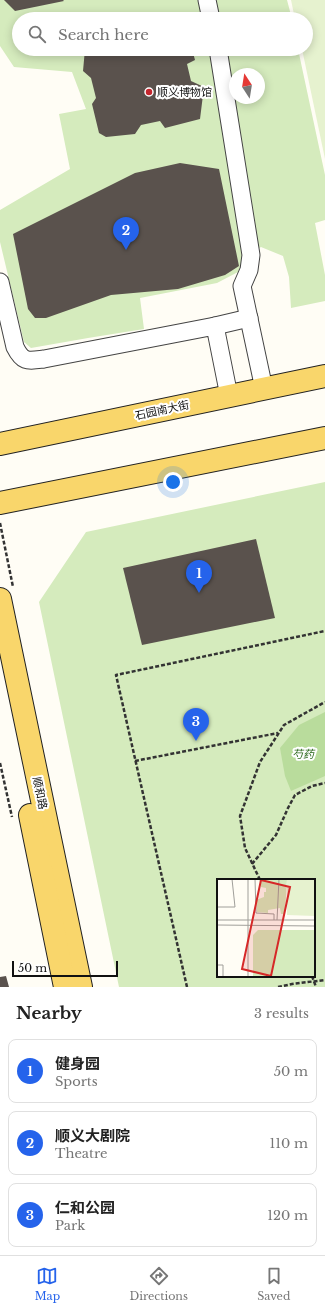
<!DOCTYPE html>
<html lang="en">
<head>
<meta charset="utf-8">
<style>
  :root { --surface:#fff; --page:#f2f2f2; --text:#222; --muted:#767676; --line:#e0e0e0; --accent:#2563eb }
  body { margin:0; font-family:"Libre Baskerville","Noto Sans SC",serif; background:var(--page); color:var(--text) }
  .compass { position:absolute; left:229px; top:68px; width:36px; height:36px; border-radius:50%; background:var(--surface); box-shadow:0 2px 10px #0003; rotate:348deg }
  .scale { position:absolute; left:12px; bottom:10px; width:106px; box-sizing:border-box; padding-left:4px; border:2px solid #111; border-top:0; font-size:11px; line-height:14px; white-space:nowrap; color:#111; -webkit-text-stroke:3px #fff; paint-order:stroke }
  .you { position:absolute; left:173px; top:482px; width:14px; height:14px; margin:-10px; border:3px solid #fff; border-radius:50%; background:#1a73e8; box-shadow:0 0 0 6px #1a73e833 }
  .badge { display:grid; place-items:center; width:26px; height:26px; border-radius:50%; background:var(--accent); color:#fff; font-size:13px; font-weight:700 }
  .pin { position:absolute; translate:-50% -33px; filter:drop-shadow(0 1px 2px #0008) }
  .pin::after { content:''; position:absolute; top:21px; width:14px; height:12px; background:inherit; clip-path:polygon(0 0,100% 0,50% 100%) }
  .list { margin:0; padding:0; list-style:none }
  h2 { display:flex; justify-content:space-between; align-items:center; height:52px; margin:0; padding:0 16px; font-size:17px }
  h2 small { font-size:13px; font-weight:400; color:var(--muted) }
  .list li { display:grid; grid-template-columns:26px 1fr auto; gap:12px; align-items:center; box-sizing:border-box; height:64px; margin:0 8px 8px; padding:0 8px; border:1px solid var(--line); border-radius:8px }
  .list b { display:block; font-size:15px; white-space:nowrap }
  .list p { margin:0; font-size:13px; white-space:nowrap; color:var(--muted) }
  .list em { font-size:13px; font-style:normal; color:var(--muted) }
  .icon { flex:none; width:22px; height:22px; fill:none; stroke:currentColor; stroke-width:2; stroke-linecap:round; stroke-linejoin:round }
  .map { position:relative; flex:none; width:325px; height:987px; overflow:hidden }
  .search { position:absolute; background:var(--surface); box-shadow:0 2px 10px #0003; left:12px; right:12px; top:12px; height:44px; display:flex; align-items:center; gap:10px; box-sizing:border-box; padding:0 14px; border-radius:22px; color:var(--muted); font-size:15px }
  .sheet { height:268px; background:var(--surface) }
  nav { display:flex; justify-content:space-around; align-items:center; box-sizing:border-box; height:56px; border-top:1px solid var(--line); background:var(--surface); font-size:11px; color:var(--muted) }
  nav a { display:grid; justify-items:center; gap:2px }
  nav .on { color:var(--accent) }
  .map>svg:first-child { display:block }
</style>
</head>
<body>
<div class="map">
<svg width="325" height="987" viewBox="0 0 325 987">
  <rect width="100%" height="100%" fill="#fffdf5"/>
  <g fill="#d5ebbd" fill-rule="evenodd">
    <path d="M 0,0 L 287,0 L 292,19 L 19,19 L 19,49 L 298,49 L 325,175 L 325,220 L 315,223 L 325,275 L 325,301 L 291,308 L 289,277 L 283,256 L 261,247 L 244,257 L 238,272 L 217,283 L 140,298 L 144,329 L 88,338 L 31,348 L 24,342 L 0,242 L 0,210 L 70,169 L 59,114 L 86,109 L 72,72 L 14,67 L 0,46 ZM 235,74 L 259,74 L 259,98 L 235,98 Z"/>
    <path d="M 325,482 L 325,987 L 119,987 L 39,602 L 86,532 ZM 218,880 L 314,880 L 314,976 L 218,976 Z"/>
  </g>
  <path fill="#b9dc9c" d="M 325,712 L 325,776 L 291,791 L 285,776 L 280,748 L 299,725 Z"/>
  <path fill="#e6f2cf" d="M 291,0 L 325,0 L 325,159 L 302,49 L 306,49 L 306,19 L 295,19 Z"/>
  <g fill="#5a524d">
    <path d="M 4,0 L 63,0 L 64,1 L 15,11 Z"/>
    <path d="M 85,49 L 192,49 L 195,60 L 187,64 L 191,81 L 204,87 L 200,119 L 165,128 L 160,121 L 141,125 L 135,134 L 106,137 L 99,133 L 92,104 L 96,98 L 91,78 L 83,71 Z"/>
    <path d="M 180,163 L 219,169 L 239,266 L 225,275 L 178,289 L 111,295 L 46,318 L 35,318 L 28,309 L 13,234 L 135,173 Z"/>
    <path d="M 256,539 L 275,618 L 142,645 L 123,568 Z"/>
    <path d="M 6,976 L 9,987 L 0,987 L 0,977 Z"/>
  </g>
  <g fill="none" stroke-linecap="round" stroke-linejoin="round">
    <defs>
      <g id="minor">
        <path d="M 207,0 L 211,19"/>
        <path d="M 218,49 L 251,255 L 249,270 L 242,286 L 264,389"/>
        <path d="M 0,282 L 15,347 C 23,363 28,361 44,359 L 215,326 L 229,396"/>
        <path d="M 215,326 L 249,318"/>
      </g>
      <g id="major">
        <path d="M 0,444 L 325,376"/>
        <path d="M 0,503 L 325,438"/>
        <path d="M 0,599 L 81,987"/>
        <path d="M 30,815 L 65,987"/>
      </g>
    </defs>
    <use href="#minor" stroke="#444" stroke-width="19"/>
    <use href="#major" stroke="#222" stroke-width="24"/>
    <g stroke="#333" stroke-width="2.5" stroke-dasharray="4 2" stroke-linecap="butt">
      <path d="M 0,523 L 13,587"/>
      <path d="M 135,761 L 278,733"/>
      <path d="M 0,763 L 12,817"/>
      <path d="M 252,864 L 276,835 L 288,808 L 295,795 L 312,786 L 325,783"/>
      <path d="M 260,880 L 245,848 L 240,816 L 260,762 L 284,725 L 325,702"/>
      <path d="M 312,976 L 316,987"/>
      <path d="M 187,987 L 116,675 L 325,631"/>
      <path d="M 278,987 L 292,984 L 325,980"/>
    </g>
    <use href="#minor" stroke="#fff" stroke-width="17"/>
    <use href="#major" stroke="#f9d66b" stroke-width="22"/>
  </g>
  <circle fill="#c4262e" stroke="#fff" stroke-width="1.5" cx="149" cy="92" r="4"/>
  <g text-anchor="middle" stroke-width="4" stroke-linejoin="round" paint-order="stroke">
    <g font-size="11" fill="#111" stroke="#fff" text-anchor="start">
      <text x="157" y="96">顺义博物馆</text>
    </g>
    <g font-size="11" fill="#111" stroke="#fff">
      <text transform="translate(162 410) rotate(-12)" y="4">石园南大街</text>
      <text transform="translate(40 793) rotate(78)" y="4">顺和路</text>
    </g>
    <g font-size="11" font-style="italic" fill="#2f6b1f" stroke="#fff">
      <text x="303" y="758">芍药</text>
    </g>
  </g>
  <g transform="translate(217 879)">
    <rect width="98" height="98" fill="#fffdf5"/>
    <path d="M 42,0 L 70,0 L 68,35 L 64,35 L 63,29 L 51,31 L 51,34 L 40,33 L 39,21 L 47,18 L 47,13 L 49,13 L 49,9 L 44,8 ZM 41,51 L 98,51 L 98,98 L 36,98 L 36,56 Z" fill="#d5ebbd"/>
    <path d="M 70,0 L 98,0 L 98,37 L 70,36 Z" fill="#e6f2cf"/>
    <path fill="none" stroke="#a09f9a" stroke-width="1" d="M 38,0 L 39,34 L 57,35 L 57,41M 0,28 L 18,28 L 15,0M 0,41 L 98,41M 60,41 L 62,0M 0,46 L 98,47M 0,86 L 6,86 L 6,98M 31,98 L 31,0"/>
    <path fill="#d62828" fill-opacity="0.15" stroke="#d62828" stroke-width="2" d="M 44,1 L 73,8 L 54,97 L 25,90 Z"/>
    <rect width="98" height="98" fill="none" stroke="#111" stroke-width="2"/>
  </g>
</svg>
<svg class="compass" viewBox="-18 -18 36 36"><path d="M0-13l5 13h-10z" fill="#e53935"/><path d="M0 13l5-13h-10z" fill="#767676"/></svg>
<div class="scale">50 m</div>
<div class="you"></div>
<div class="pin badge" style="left:199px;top:593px">1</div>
<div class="pin badge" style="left:126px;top:250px">2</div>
<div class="pin badge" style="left:196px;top:741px">3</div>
<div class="search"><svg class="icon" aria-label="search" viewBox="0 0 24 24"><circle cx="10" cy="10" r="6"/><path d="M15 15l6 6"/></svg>Search here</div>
</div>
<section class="sheet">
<h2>Nearby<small>3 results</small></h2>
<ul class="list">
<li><span class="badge">1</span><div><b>健身园</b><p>Sports</p></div><em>50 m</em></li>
<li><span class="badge">2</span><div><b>顺义大剧院</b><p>Theatre</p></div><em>110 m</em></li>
<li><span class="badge">3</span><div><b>仁和公园</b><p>Park</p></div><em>120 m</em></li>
</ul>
</section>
<nav>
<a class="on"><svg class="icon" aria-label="map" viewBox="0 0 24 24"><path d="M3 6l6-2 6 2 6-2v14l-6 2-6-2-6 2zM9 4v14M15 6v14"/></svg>Map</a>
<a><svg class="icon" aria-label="directions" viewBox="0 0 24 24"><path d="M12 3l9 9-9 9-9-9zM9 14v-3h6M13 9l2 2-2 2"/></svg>Directions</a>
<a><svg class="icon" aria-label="saved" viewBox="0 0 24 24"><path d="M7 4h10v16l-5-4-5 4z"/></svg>Saved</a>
</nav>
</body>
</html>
